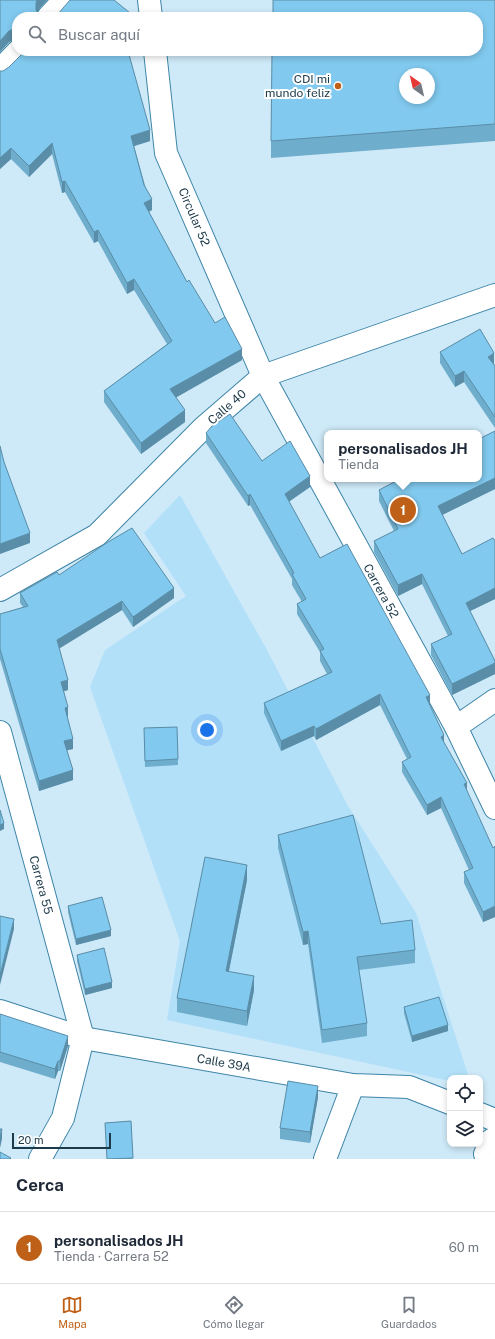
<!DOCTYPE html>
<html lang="es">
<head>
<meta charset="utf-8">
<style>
  :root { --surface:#fff; --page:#f6f6f7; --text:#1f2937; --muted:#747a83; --line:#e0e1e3; --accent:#bf6018 }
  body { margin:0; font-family:"Public Sans",sans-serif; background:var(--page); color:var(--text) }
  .controls { position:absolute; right:12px; bottom:12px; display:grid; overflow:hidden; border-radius:8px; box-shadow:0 2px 6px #0003 }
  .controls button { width:36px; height:36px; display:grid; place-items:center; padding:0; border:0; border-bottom:1px solid var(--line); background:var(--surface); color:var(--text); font:20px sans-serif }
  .compass { position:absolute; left:399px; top:68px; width:36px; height:36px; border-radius:50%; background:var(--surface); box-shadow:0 2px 6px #0003; rotate:326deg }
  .scale { position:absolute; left:12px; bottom:10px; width:99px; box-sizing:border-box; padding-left:4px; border:2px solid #1c3a49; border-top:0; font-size:11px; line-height:14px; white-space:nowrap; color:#1c3a49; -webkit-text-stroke:3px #fff; paint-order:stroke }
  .you { position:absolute; left:207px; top:730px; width:14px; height:14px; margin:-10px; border:3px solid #fff; border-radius:50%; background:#1a73e8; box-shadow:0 0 0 6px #1a73e833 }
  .badge { display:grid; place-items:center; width:26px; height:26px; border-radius:50%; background:var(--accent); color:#fff; font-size:13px; font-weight:700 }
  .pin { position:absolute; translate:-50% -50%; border:2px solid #fff; box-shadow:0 1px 4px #0006 }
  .popup { position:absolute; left:324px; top:430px; width:158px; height:52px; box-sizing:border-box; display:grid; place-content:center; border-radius:8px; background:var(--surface); filter:drop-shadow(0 1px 3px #0005); font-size:13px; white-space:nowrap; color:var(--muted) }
  .popup b { font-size:15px; color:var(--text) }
  .popup::after { content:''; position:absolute; left:50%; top:100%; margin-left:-8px; border:8px solid transparent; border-top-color:var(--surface) }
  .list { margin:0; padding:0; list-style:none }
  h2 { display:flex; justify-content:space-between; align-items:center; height:52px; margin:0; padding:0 16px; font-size:17px }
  h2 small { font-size:13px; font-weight:400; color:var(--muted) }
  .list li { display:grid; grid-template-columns:26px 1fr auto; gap:12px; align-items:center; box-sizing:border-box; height:72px; padding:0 16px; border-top:1px solid var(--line) }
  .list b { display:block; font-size:15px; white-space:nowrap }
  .list p { margin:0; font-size:13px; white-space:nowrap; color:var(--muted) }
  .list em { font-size:13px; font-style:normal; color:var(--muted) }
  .icon { flex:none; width:22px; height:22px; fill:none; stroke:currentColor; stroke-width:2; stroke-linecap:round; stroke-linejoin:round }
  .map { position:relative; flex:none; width:495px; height:1159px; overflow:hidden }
  .search { position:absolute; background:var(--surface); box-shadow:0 2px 6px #0003; left:12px; right:12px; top:12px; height:44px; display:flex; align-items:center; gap:10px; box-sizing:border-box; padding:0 14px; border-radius:16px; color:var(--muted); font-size:15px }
  .sheet { height:124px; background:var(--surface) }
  nav { display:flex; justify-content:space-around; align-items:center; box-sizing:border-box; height:56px; border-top:1px solid var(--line); background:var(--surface); font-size:11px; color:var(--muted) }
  nav a { display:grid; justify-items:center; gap:2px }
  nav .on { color:var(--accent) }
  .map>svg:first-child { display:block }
</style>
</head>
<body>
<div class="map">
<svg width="495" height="1159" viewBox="0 0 495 1159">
  <rect width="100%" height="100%" fill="#cee9f8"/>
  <path fill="#b2e0f9" d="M 180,495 L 267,650 L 348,806 L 416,913 L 469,1078 L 450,1078 L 450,1081 L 167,1020 L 180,941 L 90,687 L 105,650 L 186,596 L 144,533 Z"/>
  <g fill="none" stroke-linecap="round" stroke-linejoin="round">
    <defs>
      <g id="minor">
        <path d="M 48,17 L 64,0"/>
        <path d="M 0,70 L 18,51"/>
        <path d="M 0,590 L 97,535 L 204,427 L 263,376 L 495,295"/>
        <path d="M 456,727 L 495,700"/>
        <path d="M 0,732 L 83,1038 L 63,1118 L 40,1159"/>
        <path d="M 0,1011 L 83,1038 L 353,1085 L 409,1087 L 450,1103"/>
        <path d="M 480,1114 L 495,1120"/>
        <path d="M 485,1154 L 491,1140 L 495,1138"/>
        <path d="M 325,1159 L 353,1085"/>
      </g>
      <g id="tertiary">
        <path d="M 149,0 L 151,17"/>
        <path d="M 155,51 L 166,153 L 263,376 L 456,727 L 495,808"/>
      </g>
    </defs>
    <use href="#minor" stroke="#3d85a7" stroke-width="24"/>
    <use href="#tertiary" stroke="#3d85a7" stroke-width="24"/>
    <use href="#minor" stroke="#fff" stroke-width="22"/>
    <use href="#tertiary" stroke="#fff" stroke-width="22"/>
  </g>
  <g fill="#6fadcd">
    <path d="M 0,0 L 47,0 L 39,9 L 37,12 L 39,15 L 17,17 L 17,39 L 15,39 L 9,42 L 0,52 Z"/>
    <path d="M 495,0 L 495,141 L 271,158 L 271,141 Z"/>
    <path d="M 0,71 L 150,141 L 134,146 L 152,210 L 149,212 L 187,282 L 215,323 L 242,360 L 176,397 L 185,422 L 141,454 L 104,402 L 104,391 L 167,344 L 134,290 L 127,294 L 98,241 L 94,243 L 65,192 L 62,193 L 52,154 L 29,177 L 11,159 L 0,169 Z"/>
    <path d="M 440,352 L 494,364 L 495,366 L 495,428 L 464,382 L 455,387 L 440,363 Z"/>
    <path d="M 495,431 L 495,489 L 442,515 L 462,554 L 495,541 L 495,599 L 470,611 L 495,661 L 495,674 L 452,695 L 431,655 L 431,644 L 448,636 L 422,584 L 398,596 L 374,552 L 374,541 L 394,531 L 379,501 L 379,490 Z"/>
    <path d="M 206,433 L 262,461 L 310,487 L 289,502 L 320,558 L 430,705 L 444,744 L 493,848 L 495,846 L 495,917 L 483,922 L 464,883 L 464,872 L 469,870 L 441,808 L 427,815 L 402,772 L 402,762 L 407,759 L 380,705 L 316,740 L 314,736 L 281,751 L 264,713 L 264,703 L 327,674 L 320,661 L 320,652 L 297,614 L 297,604 L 302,602 L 292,585 L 292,579 L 250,505 L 248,506 L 206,443 Z"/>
    <path d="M 59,575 L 174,598 L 133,627 L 122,610 L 59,648 L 68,690 L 64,691 L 68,716 L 67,717 L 73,749 L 67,750 L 73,780 L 39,791 L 0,659 L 0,614 L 23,607 L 20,603 L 20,593 Z"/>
    <path d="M 177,727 L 178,765 L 145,767 L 144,728 Z"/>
    <path d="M 278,835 L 381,924 L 415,950 L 415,963 L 359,970 L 367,1023 L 367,1036 L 322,1043 L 308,944 L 303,945 L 278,848 Z"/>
    <path d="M 247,880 L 229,971 L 254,990 L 247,1026 L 177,1012 L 177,998 Z"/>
    <path d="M 68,906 L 111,936 L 76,945 L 68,912 Z"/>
    <path d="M 77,955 L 112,988 L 85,995 L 77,961 Z"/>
    <path d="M 404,1007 L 448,1031 L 412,1042 L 404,1013 Z"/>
    <path d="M 0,1014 L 68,1046 L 60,1071 L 58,1071 L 55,1079 L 0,1062 Z"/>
    <path d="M 318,1097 L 310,1143 L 280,1139 L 280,1128 Z"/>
    <path d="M 131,1121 L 133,1159 L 107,1159 L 105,1123 Z"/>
  </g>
  <g fill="#5a8da7">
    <path d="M 37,0 L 47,0 L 39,9 L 36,15 L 36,3 Z"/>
    <path d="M 15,28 L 15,39 L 9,42 L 0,52 L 0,41 L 9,31 Z"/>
    <path d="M 150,130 L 150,141 L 131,147 L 131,136 Z"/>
    <path d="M 52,143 L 52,154 L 29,177 L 29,166 Z"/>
    <path d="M 11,148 L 11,159 L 0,169 L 0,158 Z"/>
    <path d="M 65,181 L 65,192 L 62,193 L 62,182 Z"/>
    <path d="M 152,199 L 152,210 L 144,214 L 144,203 Z"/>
    <path d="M 98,230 L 98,241 L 94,243 L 94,232 Z"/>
    <path d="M 134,279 L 134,290 L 127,294 L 127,283 Z"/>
    <path d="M 242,349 L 242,360 L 170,401 L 170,389 Z"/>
    <path d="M 494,353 L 494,364 L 488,367 L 488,357 Z"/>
    <path d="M 464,371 L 464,382 L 455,387 L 455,376 Z"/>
    <path d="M 185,410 L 185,422 L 141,454 L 141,443 Z"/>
    <path d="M 310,476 L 310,487 L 285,504 L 285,494 Z"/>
    <path d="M 495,478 L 495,489 L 438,517 L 438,506 Z"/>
    <path d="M 250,494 L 250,505 L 248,506 L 248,496 Z"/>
    <path d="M 30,533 L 30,543 L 0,554 L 0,544 Z"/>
    <path d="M 422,574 L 422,584 L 398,596 L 398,585 Z"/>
    <path d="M 174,588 L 174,598 L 133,627 L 133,617 Z"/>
    <path d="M 495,588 L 495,599 L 466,613 L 466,603 Z"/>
    <path d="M 122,601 L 122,610 L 57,650 L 57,640 Z"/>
    <path d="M 495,663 L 495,674 L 452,695 L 452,684 Z"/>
    <path d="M 68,680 L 68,690 L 61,692 L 61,682 Z"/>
    <path d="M 380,694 L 380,705 L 316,740 L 316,729 Z"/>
    <path d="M 430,695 L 430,706 L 426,697 Z"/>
    <path d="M 68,707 L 68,716 L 65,717 L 65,708 Z"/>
    <path d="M 314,726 L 314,736 L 281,751 L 281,741 Z"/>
    <path d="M 444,735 L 444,745 L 441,737 Z"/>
    <path d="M 73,739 L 73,749 L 64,751 L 64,741 Z"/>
    <path d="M 73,770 L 73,780 L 39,791 L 39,781 Z"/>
    <path d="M 467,783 L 467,793 L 464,784 Z"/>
    <path d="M 441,797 L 441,808 L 427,815 L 427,805 Z"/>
    <path d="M 4,823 L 4,829 L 0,831 L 0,825 Z"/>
    <path d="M 247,865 L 247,880 L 226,985 L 226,971 Z"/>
    <path d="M 495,906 L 495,917 L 483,922 L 483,912 Z"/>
    <path d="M 14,919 L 14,929 L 0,985 L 0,975 Z"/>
    <path d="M 111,930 L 111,936 L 76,945 L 76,939 Z"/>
    <path d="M 308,931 L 308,944 L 303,945 L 303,932 Z"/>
    <path d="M 254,976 L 254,990 L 247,1026 L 247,1011 Z"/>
    <path d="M 112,982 L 112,988 L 85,995 L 85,989 Z"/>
    <path d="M 448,1025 L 448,1031 L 412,1042 L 412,1036 Z"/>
    <path d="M 68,1036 L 68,1046 L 60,1071 L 60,1061 Z"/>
    <path d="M 58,1061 L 58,1071 L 55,1079 L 55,1069 Z"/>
    <path d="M 318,1086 L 318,1097 L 310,1143 L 310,1132 Z"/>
    <path d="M 2,1129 L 2,1139 L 0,1148 L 0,1138 Z"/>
  </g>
  <g fill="#81c9ee" stroke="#5a8da7" fill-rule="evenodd">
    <path d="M 0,0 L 37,0 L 36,3 L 36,10 L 39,15 L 44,17 L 17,17 L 17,28 L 15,28 L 9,31 L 0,41 Z"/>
    <path d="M 70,0 L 114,0 L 135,17 L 53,17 L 57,15 Z"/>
    <path d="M 273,0 L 495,0 L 495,124 L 271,141 L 272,51 L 478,51 L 478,17 L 273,17 ZM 405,74 L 429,74 L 429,98 L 405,98 Z"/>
    <path d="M 25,51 L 128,51 L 150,130 L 131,136 L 144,185 L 152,199 L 144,203 L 187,282 L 189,280 L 215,323 L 225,317 L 242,349 L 170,389 L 185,410 L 141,443 L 104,391 L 172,341 L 134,279 L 127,283 L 98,230 L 94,232 L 65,181 L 62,182 L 52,143 L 29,166 L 11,148 L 0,158 L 0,71 L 3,71 L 9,67 Z"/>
    <path d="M 480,329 L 494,353 L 488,357 L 495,366 L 495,417 L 464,371 L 455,376 L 440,352 Z"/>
    <path d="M 230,414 L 262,461 L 290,441 L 310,476 L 285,494 L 320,558 L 347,544 L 430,695 L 426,697 L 444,735 L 441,737 L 467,783 L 464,784 L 493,848 L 495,846 L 495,906 L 483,912 L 464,872 L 473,868 L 441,797 L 427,805 L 402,762 L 411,757 L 380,694 L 316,729 L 314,726 L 281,741 L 264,703 L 332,672 L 320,651 L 324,649 L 297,604 L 306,599 L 292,574 L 294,573 L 250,494 L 248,496 L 206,433 L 212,426 Z"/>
    <path d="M 495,431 L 495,478 L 438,506 L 462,554 L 493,538 L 495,541 L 495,588 L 466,603 L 495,661 L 495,663 L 452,684 L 431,644 L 452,634 L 422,574 L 398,585 L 374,541 L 398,529 L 379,490 L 400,479 L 479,479 L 479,439 Z"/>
    <path d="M 0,446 L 4,462 L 30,533 L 0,544 Z"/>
    <path d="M 132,528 L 174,588 L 133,617 L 122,601 L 57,640 L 68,680 L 61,682 L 68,707 L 65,708 L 73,739 L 64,741 L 73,770 L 39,781 L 0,649 L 0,614 L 28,606 L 20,593 L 57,572 L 59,575 L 108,542 Z"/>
    <path d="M 177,727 L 178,759 L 145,761 L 144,728 Z"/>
    <path d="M 0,810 L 4,823 L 0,825 Z"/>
    <path d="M 353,815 L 381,924 L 412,920 L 415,950 L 357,957 L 367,1023 L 322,1030 L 308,931 L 303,932 L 278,835 Z"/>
    <path d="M 205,857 L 247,865 L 226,971 L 254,976 L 247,1011 L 177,998 Z"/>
    <path d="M 102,897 L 111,930 L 76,939 L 68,906 Z"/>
    <path d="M 0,916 L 14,919 L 0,975 Z"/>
    <path d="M 104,948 L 112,982 L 85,989 L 77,955 Z"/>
    <path d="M 439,997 L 448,1025 L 412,1036 L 404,1007 Z"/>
    <path d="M 0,1014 L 68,1036 L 60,1061 L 58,1061 L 55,1069 L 0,1052 Z"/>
    <path d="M 288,1081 L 318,1086 L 310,1132 L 280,1128 Z"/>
    <path d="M 131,1121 L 133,1158 L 107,1159 L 105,1123 Z"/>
    <path d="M 0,1129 L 2,1129 L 0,1138 Z"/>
    <path d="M 0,1152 L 11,1158 L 10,1159 L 0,1159 Z"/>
  </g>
  <circle fill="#bf6018" stroke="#fff" stroke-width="1.5" cx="338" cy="86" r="4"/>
  <g text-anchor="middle" stroke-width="4" stroke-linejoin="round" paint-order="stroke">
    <g font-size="12" fill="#1c3a49" stroke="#fff" text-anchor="end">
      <text x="330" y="83">CDI mi<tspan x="330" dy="14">mundo feliz</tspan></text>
    </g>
    <g font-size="12" fill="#1c3a49" stroke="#fff">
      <text transform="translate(194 217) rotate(67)" y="4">Circular 52</text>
      <text transform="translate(227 407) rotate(-41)" y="4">Calle 40</text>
      <text transform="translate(381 591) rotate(61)" y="4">Carrera 52</text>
      <text transform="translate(41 885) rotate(75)" y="4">Carrera 55</text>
      <text transform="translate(224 1063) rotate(10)" y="4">Calle 39A</text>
    </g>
  </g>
</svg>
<div class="controls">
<button><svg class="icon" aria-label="locate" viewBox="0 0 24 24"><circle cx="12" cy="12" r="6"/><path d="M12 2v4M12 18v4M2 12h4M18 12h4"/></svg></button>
<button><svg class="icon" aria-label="layers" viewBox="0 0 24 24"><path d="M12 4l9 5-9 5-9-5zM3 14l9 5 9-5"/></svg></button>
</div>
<svg class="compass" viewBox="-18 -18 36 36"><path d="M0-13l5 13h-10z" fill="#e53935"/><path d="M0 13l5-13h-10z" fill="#747a83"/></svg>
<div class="scale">20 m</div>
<div class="you"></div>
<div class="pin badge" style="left:403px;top:510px">1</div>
<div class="popup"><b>personalisados JH</b>Tienda</div>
<div class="search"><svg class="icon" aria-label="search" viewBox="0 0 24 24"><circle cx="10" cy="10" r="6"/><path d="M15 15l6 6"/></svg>Buscar aquí</div>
</div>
<section class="sheet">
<h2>Cerca<small></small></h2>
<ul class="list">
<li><span class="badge">1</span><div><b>personalisados JH</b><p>Tienda · Carrera 52</p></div><em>60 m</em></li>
</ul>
</section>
<nav>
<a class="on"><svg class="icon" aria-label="map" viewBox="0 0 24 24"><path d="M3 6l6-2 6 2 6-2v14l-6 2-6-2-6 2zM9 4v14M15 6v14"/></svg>Mapa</a>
<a><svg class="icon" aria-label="directions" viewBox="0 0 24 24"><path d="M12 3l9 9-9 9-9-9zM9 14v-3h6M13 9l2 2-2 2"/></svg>Cómo llegar</a>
<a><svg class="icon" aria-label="saved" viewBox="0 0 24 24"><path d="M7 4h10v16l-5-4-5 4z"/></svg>Guardados</a>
</nav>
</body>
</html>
